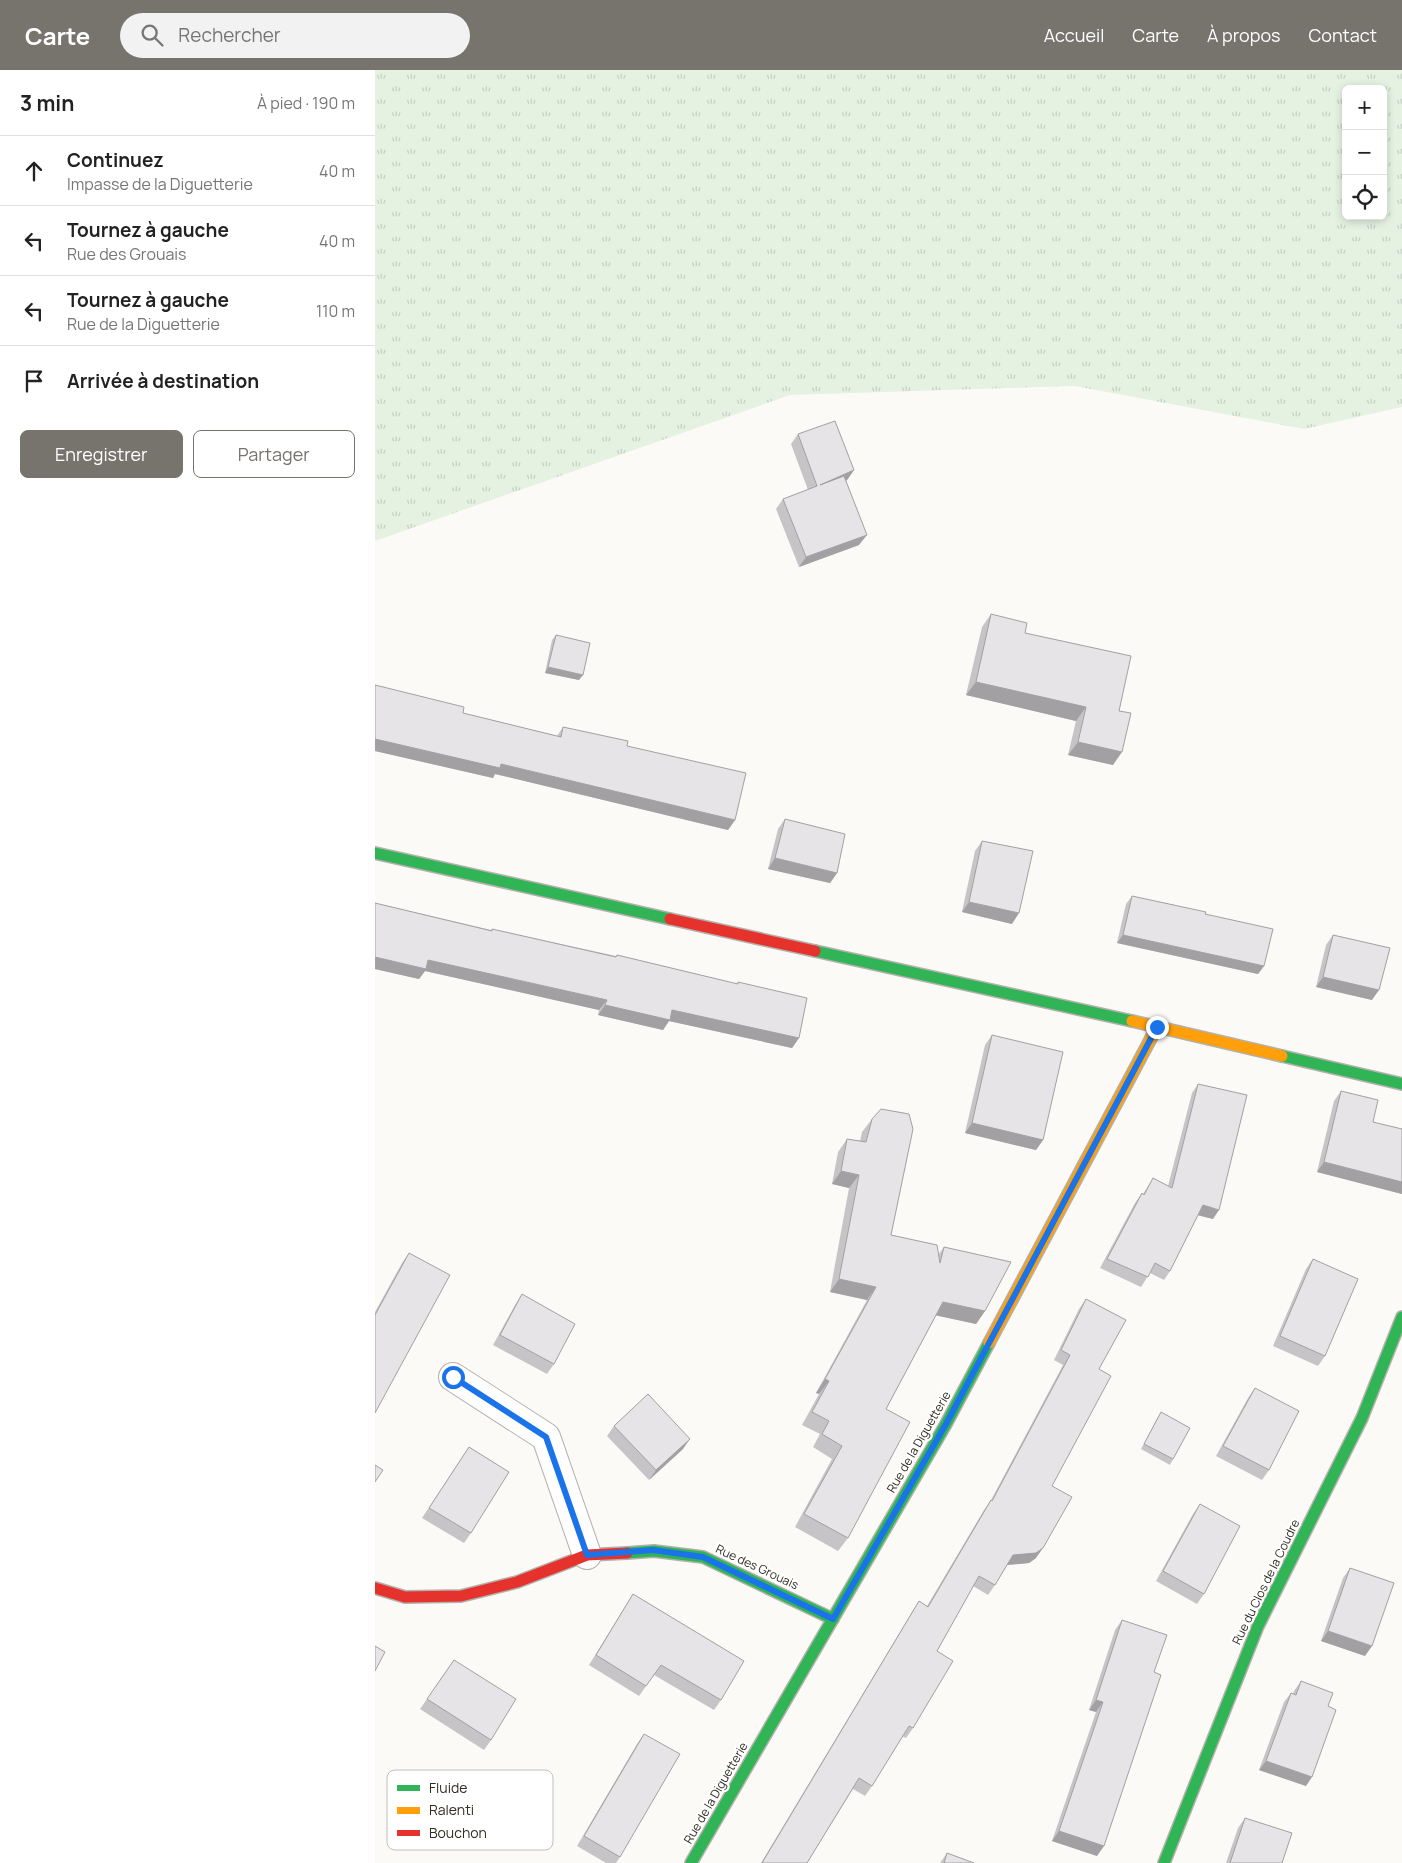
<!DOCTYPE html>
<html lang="fr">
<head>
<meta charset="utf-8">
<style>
  :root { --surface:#fff; --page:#f2f2f2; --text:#222; --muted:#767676; --line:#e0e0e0; --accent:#77746d }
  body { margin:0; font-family:Manrope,sans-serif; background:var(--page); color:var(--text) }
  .controls { position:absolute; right:15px; top:15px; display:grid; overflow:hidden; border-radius:8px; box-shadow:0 2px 8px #0003 }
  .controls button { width:45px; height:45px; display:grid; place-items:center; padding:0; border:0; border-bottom:1px solid var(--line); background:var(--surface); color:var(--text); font:25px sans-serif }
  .stop { position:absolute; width:15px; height:15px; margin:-11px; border:4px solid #1a73e8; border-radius:50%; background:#fff }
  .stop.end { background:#1a73e8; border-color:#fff; box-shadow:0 1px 5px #0008 }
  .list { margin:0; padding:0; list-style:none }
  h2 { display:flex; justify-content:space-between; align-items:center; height:65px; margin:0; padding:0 20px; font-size:21px }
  h2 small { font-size:16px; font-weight:400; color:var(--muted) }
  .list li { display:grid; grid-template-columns:32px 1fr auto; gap:15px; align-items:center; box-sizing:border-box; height:70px; padding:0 20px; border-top:1px solid var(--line) }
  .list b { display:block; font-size:19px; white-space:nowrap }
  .list p { margin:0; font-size:16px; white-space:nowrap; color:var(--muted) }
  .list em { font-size:16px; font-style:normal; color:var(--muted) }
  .actions { display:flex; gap:10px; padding:15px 20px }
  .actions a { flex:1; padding:11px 0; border:1px solid var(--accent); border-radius:8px; text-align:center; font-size:18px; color:var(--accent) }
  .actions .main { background:var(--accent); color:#fff }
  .icon { flex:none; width:28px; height:28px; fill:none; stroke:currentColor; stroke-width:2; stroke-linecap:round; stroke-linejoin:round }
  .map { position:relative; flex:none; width:1027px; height:1793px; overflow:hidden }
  header { display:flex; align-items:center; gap:30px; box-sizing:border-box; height:70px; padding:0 25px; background:var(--accent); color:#fff }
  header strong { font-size:24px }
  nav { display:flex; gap:28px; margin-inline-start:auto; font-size:18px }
  .search { width:350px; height:45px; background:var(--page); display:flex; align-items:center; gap:12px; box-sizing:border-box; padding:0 18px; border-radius:28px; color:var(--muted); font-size:19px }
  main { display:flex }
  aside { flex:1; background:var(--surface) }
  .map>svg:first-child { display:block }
</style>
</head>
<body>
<header>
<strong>Carte</strong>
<div class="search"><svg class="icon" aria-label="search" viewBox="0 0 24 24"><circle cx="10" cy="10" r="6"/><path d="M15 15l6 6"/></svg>Rechercher</div>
<nav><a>Accueil</a><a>Carte</a><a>À propos</a><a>Contact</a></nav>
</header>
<main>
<aside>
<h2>3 min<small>À pied · 190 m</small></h2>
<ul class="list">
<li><svg class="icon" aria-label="ahead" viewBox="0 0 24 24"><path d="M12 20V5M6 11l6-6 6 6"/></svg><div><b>Continuez</b><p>Impasse de la Diguetterie</p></div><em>40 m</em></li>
<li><svg class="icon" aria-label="left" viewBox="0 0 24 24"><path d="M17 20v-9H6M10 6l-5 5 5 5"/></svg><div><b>Tournez à gauche</b><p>Rue des Grouais</p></div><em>40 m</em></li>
<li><svg class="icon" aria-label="left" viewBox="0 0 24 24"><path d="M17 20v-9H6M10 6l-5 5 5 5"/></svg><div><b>Tournez à gauche</b><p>Rue de la Diguetterie</p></div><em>110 m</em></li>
<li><svg class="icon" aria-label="arrive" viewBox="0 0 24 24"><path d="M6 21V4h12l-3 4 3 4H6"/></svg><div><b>Arrivée à destination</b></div></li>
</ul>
<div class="actions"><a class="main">Enregistrer</a><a>Partager</a></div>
</aside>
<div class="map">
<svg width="1027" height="1793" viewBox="0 0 1027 1793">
  <defs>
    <pattern id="grass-tufts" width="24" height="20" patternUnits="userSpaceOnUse" patternTransform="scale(1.25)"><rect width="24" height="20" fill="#e5f2e2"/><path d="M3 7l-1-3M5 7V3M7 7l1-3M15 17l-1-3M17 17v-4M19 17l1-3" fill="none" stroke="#c5d0c2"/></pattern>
  </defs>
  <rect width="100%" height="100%" fill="#fcfaf7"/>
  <path fill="url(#grass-tufts)" fill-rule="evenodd" d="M 0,0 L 1027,0 L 1027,337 L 929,359 L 700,316 L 415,325 L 0,471 ZM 971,19 L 1008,19 L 1008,146 L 971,146 Z"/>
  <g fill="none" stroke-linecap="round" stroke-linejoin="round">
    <defs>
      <path id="street" d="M 78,1307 L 171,1367 L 212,1485"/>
      <g id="fast">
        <path d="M 0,783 L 295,849"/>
        <path d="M 440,881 L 757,951"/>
        <path d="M 907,986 L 1027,1014"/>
        <path d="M 252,1483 L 279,1481 L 328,1487 L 458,1549"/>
        <path d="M 316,1793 L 571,1354 L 614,1273"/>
        <path d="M 789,1793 L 883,1556 L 987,1348 L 1027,1247"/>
      </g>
      <g id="slow">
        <path d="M 757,951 L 907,986"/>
        <path d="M 614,1273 L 782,957"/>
      </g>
      <g id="jam">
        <path d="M 295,849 L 440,881"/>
        <path d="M 0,1518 L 30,1527 L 86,1526 L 142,1512 L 212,1485 L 252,1483"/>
      </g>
    </defs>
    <use href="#street" stroke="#b4b1ac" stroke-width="30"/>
    <use href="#fast" stroke="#b4b1ac" stroke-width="14"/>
    <use href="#slow" stroke="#b4b1ac" stroke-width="14"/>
    <use href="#jam" stroke="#b4b1ac" stroke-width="14"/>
    <use href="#street" stroke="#fffefe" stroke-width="28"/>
    <use href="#fast" stroke="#30b455" stroke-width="11"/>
    <use href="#slow" stroke="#ff9f0a" stroke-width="11"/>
    <use href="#jam" stroke="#e5322d" stroke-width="11"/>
  </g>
  <g fill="#c7c4c8">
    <path d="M 423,364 L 479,400 L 472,410 L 471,411 L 484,475 L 424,497 L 401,439 L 408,429 L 433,420 L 416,374 Z"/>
    <path d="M 616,544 L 650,563 L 744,641 L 738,695 L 693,685 L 701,651 L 591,625 L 607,557 Z"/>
    <path d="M 181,565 L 204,610 L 170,603 L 177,570 Z"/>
    <path d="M 0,615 L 88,643 L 182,666 L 188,657 L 252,676 L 360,750 L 353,760 L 120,704 L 118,708 L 0,681 Z"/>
    <path d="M 410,749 L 462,803 L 455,813 L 393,799 L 403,759 Z"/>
    <path d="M 607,771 L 637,854 L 587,842 L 600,781 Z"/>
    <path d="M 757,826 L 830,844 L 889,896 L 883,904 L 742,873 L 751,834 Z"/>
    <path d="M 0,833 L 116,860 L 117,859 L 241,886 L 242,885 L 362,914 L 363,912 L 424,968 L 417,978 L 294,951 L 288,960 L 223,945 L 224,940 L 50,901 L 44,909 L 0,899 Z"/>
    <path d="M 958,865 L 997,930 L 941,917 L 951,875 Z"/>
    <path d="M 617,965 L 668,1070 L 661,1080 L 590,1063 L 610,975 Z"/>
    <path d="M 823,1014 L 838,1149 L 823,1145 L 795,1201 L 789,1210 L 775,1203 L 766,1217 L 725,1198 L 760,1133 L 767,1123 L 768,1124 L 778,1108 L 793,1116 L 817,1023 Z"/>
    <path d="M 966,1021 L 998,1052 L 1027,1059 L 1027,1124 L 942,1102 L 959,1031 Z"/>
    <path d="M 497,1049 L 516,1165 L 563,1185 L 569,1177 L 610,1241 L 601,1254 L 561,1245 L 511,1339 L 473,1468 L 463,1481 L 420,1457 L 457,1389 L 438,1377 L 445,1364 L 427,1355 L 444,1324 L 441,1323 L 492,1230 L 455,1222 L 474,1118 L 457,1114 L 463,1082 L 472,1069 L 485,1071 L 487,1062 Z"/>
    <path d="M 34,1183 L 0,1343 L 0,1242 L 27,1193 Z"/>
    <path d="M 938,1189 L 950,1286 L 943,1296 L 898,1276 L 931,1199 Z"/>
    <path d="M 147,1224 L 179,1294 L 172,1304 L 118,1275 L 140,1235 Z"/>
    <path d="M 711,1229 L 724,1299 L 677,1416 L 661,1488 L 654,1493 L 632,1495 L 620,1515 L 613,1525 L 598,1516 L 562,1581 L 538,1658 L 531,1668 L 527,1666 L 497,1716 L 490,1726 L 478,1719 L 432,1793 L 386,1793 L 537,1542 L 544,1531 L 552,1536 L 609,1440 L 616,1430 L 688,1295 L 679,1290 L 704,1239 Z"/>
    <path d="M 880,1318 L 894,1400 L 887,1410 L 841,1386 L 873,1328 Z"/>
    <path d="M 786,1342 L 798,1389 L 795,1395 L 766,1379 L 783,1347 Z"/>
    <path d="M 239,1356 L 308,1379 L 274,1410 L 232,1366 Z"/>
    <path d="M 94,1377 L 96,1463 L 89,1473 L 47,1448 Z"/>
    <path d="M 825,1434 L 829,1524 L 822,1534 L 781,1511 L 818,1444 Z"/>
    <path d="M 975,1498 L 990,1586 L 946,1571 L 968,1508 Z"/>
    <path d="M 258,1524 L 346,1630 L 339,1640 L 279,1605 L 264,1626 L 214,1595 L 251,1535 Z"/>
    <path d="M 747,1550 L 779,1602 L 722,1786 L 677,1771 L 721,1642 L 714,1640 L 740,1560 Z"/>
    <path d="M 79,1590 L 116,1670 L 109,1680 L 45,1639 Z"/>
    <path d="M 926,1611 L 953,1636 L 931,1716 L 884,1700 L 909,1632 L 916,1623 L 918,1624 L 919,1621 Z"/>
    <path d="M 269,1664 L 245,1787 L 241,1793 L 231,1793 L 202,1776 L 262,1674 Z"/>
    <path d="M 870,1748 L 907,1793 L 851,1793 L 863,1758 Z"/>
    <path d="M 572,1783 L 599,1793 L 565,1793 Z"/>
  </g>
  <g fill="#a2a0a2">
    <path d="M 479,400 L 472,410 L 438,425 L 445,415 Z"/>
    <path d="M 492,465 L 484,475 L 424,497 L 431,487 Z"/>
    <path d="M 173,597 L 208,605 L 204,610 L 170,603 Z"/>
    <path d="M 601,612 L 711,637 L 701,651 L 591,625 Z"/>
    <path d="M 0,669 L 126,694 L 360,750 L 353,760 L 120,704 L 118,708 L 0,681 Z"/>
    <path d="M 703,672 L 747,682 L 738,695 L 693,685 Z"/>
    <path d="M 400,788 L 462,803 L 455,813 L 393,799 Z"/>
    <path d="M 594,832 L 644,843 L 637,854 L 587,842 Z"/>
    <path d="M 748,865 L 889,896 L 883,904 L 742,873 Z"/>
    <path d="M 0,887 L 53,890 L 232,930 L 224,940 L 50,901 L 44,909 L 0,899 Z"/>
    <path d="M 948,907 L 1004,920 L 997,930 L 941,917 Z"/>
    <path d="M 230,935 L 297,940 L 424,968 L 417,978 L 294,951 L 288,960 L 223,945 Z"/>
    <path d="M 597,1053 L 668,1070 L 661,1080 L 590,1063 Z"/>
    <path d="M 949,1092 L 1027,1112 L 1027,1124 L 942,1102 Z"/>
    <path d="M 466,1101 L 484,1105 L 474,1118 L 457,1114 Z"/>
    <path d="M 828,1135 L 844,1140 L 838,1149 L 822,1145 Z"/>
    <path d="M 464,1209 L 501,1217 L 492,1230 L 455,1222 Z"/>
    <path d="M 568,1232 L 610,1241 L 601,1254 L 559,1245 Z"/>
    <path d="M 450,1309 L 454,1311 L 444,1324 L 441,1323 Z"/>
    <path d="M 315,1369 L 308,1379 L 274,1410 L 281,1400 Z"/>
    <path d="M 668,1478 L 661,1488 L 654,1493 L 631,1495 L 638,1485 Z"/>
    <path d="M 953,1561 L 997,1576 L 990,1586 L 946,1571 Z"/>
    <path d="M 721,1630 L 728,1632 L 721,1642 L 714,1640 Z"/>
    <path d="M 891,1691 L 937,1707 L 931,1716 L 884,1700 Z"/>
    <path d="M 684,1761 L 729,1776 L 722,1786 L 677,1771 Z"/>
  </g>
  <g fill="#e7e4e8" stroke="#a2a0a2">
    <path d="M 460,351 L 479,400 L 445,415 L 469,406 L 492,465 L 431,487 L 408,429 L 442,416 L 423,364 Z"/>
    <path d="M 616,544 L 652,553 L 650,563 L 756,586 L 744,641 L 756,643 L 747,682 L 703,672 L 711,637 L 601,612 Z"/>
    <path d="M 181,565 L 215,573 L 208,605 L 173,597 Z"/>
    <path d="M 0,615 L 89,637 L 88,643 L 186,667 L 188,657 L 253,671 L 252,676 L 371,703 L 360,750 L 126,694 L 125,698 L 0,669 Z"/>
    <path d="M 410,749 L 470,764 L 462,803 L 400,788 Z"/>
    <path d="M 607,771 L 658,781 L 644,843 L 594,832 Z"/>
    <path d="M 757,826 L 831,842 L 830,844 L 898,859 L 889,896 L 748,865 Z"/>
    <path d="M 0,833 L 117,861 L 117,859 L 241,887 L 242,885 L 363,914 L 363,912 L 432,928 L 424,968 L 297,940 L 295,950 L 230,935 L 232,930 L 53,890 L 51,899 L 0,887 Z"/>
    <path d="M 958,865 L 1015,878 L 1004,920 L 948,907 Z"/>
    <path d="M 617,965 L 688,982 L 668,1070 L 597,1053 Z"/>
    <path d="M 823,1014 L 872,1025 L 844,1140 L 828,1135 L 795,1201 L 780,1193 L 773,1207 L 732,1189 L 767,1123 L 769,1125 L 778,1108 L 797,1118 Z"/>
    <path d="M 966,1021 L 1003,1030 L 998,1052 L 1027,1059 L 1027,1112 L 949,1092 Z"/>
    <path d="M 506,1039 L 534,1044 L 538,1059 L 516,1165 L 562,1175 L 565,1193 L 569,1177 L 636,1192 L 610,1241 L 568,1232 L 511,1339 L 535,1352 L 473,1468 L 429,1444 L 467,1376 L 447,1364 L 454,1351 L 437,1342 L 454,1311 L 450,1309 L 501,1217 L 464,1209 L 484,1105 L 466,1101 L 472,1069 L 491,1072 L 497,1049 Z"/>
    <path d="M 34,1183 L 75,1205 L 0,1343 L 0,1245 Z"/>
    <path d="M 938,1189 L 983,1209 L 950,1286 L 905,1266 Z"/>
    <path d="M 147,1224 L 200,1254 L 179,1294 L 125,1265 Z"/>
    <path d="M 711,1229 L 751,1250 L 724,1299 L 736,1306 L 677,1416 L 697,1427 L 668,1478 L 661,1483 L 638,1485 L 620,1515 L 604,1506 L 562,1581 L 578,1591 L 538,1658 L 534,1656 L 497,1716 L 484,1708 L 432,1793 L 387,1793 L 544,1531 L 553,1537 L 616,1430 L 617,1431 L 695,1285 L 686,1280 Z"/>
    <path d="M 880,1318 L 924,1341 L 894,1400 L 848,1376 Z"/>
    <path d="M 273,1324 L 315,1369 L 281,1400 L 239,1356 Z"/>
    <path d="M 786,1342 L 815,1358 L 798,1389 L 769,1374 Z"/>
    <path d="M 94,1377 L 134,1402 L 96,1463 L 54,1438 Z"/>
    <path d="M 0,1395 L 8,1400 L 0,1412 Z"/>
    <path d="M 825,1434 L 865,1456 L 829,1524 L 788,1501 Z"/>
    <path d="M 975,1498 L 1019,1513 L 997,1576 L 953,1561 Z"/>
    <path d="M 258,1524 L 369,1591 L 346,1630 L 286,1595 L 271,1616 L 221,1585 Z"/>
    <path d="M 747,1550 L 792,1565 L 779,1602 L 786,1605 L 729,1776 L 684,1761 L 728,1632 L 721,1630 Z"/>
    <path d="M 0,1576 L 10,1582 L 0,1601 Z"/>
    <path d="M 79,1590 L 141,1629 L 116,1670 L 52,1629 Z"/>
    <path d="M 926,1611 L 958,1623 L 953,1636 L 961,1640 L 937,1707 L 891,1691 L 916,1623 L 921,1625 Z"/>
    <path d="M 269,1664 L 305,1684 L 245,1787 L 209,1766 Z"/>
    <path d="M 870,1748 L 917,1763 L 907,1793 L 855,1793 Z"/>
    <path d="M 572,1783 L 599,1793 L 569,1793 Z"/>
  </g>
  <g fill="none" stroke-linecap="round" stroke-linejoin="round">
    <path stroke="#1a73e8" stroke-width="6" d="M 78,1307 L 171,1367 L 212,1485 L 278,1480 L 328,1487 L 458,1549 L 571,1354 L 782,957"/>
  </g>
  <g text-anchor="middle" stroke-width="4.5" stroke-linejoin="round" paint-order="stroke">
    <g font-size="12" fill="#302c22" stroke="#fff">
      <text transform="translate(544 1372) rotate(-60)" y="4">Rue de la Diguetterie</text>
      <text transform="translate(382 1497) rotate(25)" y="4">Rue des Grouais</text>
      <text transform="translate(891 1512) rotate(-64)" y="4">Rue du Clos de la Coudre</text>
      <text transform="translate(341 1723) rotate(-60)" y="4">Rue de la Diguetterie</text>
    </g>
  </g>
  <rect x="12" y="1700" width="166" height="80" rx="8" fill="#fff" stroke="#c1c0bd" stroke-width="1"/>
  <rect x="22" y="1715" width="23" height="6" fill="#30b455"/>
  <rect x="22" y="1737" width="23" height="7" fill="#ff9f0a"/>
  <rect x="22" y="1760" width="23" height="6" fill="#e5322d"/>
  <g font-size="14" fill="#302c22">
    <text x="54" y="1723">Fluide</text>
    <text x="54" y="1745">Ralenti</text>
    <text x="54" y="1768">Bouchon</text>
  </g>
</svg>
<div class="controls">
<button>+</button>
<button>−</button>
<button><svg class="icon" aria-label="locate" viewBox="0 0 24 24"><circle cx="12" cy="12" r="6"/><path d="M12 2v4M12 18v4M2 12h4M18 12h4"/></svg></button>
</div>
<div class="stop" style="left:78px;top:1307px"></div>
<div class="stop end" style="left:782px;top:957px"></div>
</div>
</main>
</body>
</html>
